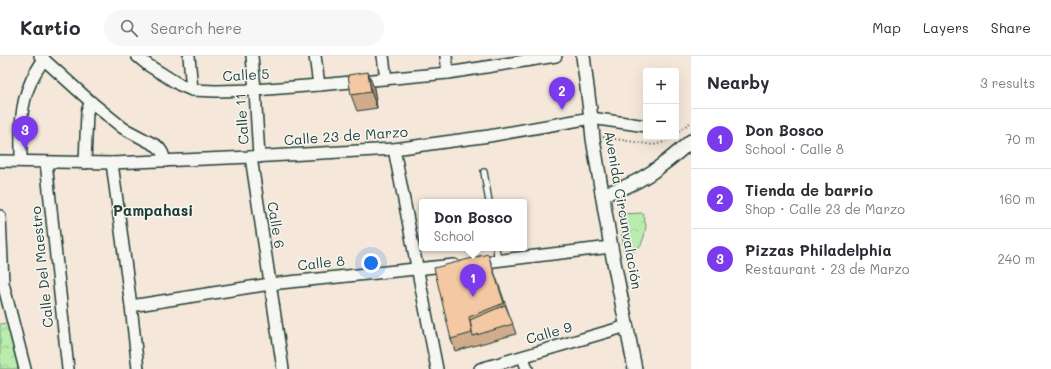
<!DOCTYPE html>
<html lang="en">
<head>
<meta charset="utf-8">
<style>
  :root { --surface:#fff; --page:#f7f7f7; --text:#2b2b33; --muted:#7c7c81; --line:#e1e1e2; --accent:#7c3aed }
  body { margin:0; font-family:Mali,sans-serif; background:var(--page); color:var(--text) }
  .controls { position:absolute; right:12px; top:12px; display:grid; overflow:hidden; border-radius:4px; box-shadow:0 4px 16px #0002 }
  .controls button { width:36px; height:36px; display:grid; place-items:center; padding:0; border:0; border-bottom:1px solid var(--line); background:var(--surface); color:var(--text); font:20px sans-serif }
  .you { position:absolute; left:371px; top:207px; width:14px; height:14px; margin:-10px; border:3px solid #fff; border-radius:50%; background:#1a73e8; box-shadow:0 0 0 6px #1a73e833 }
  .badge { display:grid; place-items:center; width:26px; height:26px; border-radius:50%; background:var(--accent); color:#fff; font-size:13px; font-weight:700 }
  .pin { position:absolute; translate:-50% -33px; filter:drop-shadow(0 1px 2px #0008) }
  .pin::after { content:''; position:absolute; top:21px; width:14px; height:12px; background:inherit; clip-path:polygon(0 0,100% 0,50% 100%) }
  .popup { position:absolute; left:419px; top:143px; width:108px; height:52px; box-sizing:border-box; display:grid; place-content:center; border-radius:4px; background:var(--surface); filter:drop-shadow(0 1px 3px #0005); font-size:13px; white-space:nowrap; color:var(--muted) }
  .popup b { font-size:15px; color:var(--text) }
  .popup::after { content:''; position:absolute; left:50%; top:100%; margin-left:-8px; border:8px solid transparent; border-top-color:var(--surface) }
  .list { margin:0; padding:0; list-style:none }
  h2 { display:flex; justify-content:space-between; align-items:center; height:52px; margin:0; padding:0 16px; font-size:17px }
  h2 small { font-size:13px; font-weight:400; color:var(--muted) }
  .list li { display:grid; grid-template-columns:26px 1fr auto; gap:12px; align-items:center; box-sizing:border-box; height:60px; padding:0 16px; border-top:1px solid var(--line) }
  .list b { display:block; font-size:15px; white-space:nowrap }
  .list p { margin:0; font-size:13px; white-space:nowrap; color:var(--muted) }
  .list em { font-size:13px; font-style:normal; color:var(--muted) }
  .icon { flex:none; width:22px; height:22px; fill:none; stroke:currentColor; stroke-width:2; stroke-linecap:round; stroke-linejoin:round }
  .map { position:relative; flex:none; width:691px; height:313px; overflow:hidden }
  header { display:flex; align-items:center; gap:24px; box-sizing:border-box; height:56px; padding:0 20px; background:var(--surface); border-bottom:1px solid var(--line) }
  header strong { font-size:19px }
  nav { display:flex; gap:22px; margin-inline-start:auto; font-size:14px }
  .search { width:280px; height:36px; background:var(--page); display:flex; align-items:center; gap:10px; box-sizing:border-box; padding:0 14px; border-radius:22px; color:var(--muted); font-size:15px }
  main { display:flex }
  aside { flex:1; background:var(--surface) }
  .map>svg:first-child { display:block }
</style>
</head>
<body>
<header>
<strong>Kartio</strong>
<div class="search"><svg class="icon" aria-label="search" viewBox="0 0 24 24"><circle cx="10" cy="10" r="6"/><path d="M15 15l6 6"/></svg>Search here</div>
<nav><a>Map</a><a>Layers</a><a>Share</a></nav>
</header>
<main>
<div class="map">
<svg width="691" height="313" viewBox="0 0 691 313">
  <defs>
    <pattern id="park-crowns" width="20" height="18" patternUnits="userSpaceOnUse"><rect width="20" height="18" fill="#baecad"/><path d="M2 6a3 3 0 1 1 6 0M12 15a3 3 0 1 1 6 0" fill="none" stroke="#9fcb95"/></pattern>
  </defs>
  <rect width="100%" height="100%" fill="#f5e8da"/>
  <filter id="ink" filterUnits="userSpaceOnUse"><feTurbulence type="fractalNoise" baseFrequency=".025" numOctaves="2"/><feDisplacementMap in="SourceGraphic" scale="8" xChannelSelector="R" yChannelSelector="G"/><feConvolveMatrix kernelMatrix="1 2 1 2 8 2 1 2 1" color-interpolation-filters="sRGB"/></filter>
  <g filter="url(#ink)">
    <g fill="url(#park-crowns)" stroke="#6c9470">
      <path d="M 643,157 L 646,170 L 644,181 L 641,189 L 634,195 L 624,195 L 619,158 Z"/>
      <path d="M 7,267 L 19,313 L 0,313 L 0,268 Z"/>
    </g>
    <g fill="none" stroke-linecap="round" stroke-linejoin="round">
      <defs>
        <g id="service">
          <path d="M 484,116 L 489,146"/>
          <path d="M 496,192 L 498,205"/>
        </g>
        <g id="minor">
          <path d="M 40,0 L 91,46 L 123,72 L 157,90 C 162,94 163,98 165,105"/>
          <path d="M 137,0 L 148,9 L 180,29 L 192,34 L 216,35 L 255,34 L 319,29 L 448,17 L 556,0"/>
          <path d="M 189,0 L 192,34"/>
          <path d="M 252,0 L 255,34 L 259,101"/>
          <path d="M 315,0 L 319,29"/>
          <path d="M 383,0 L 386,23"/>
          <path d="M 446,0 L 448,17"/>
          <path d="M 394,93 L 437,313"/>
          <path d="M 251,101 L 283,313"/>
          <path d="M 0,105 L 112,107 L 251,101 L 394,93 L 489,80 L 591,62 L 646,70"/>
          <path d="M 21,105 C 21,79 19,52 30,28 C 33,19 39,11 44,3"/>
          <path d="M 46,106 L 68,313"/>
          <path d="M 85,107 L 87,56 L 89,50 L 91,46"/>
          <path d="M 112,107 L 131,250 L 138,313"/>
          <path d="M 0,160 L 3,227 L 25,313"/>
          <path d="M 477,207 L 611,191"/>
          <path d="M 131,250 L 270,228 L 454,209"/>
          <path d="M 523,301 L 527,313"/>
          <path d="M 480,313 L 627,270"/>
        </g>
        <g id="tertiary">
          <path d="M 583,0 L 591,62 L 593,83 L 611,191 L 635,313"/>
          <path d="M 602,138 C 637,131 665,108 691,85"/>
        </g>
      </defs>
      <use href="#service" stroke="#1f3d34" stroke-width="8"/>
      <use href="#minor" stroke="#1f3d34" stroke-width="14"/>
      <use href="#tertiary" stroke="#1f3d34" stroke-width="16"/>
      <g stroke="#1f3d34" stroke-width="2" stroke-dasharray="1 3" stroke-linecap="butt">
        <path d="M 676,77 L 691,66"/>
        <path d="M 603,81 L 653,89 L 662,87 L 671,81"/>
      </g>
      <use href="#service" stroke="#f6f6f2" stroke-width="5.5"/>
      <use href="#minor" stroke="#f6f6f2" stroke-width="11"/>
      <use href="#tertiary" stroke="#f6f6f2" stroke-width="13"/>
    </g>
    <g fill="#d1ac8c" stroke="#1f3d34">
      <path d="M 374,32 L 377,52 L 357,55 L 351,39 Z"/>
      <path d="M 488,198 L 516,278 L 455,295 L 451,283 Z"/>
    </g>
    <path fill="#aa8c72" stroke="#1f3d34" d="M 368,16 L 374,32 L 377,52 L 371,36 Z"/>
    <g fill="#f3c8a3" stroke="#1f3d34">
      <path d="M 368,16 L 371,36 L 351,39 L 348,19 Z"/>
      <path d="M 488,198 L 504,247 L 469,261 L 472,277 L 451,283 L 434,212 Z"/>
      <path d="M 505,249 L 513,268 L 473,280 L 470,264 Z"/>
    </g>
  </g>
  <g text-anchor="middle" stroke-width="3" stroke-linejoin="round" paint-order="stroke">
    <g font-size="14" fill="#1f3d34" stroke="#f6f6f2">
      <text transform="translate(246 19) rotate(-3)" y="5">Calle 5</text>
      <text transform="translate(242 63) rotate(-94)" y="5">Calle 11</text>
      <text transform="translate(346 80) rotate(-4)" y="5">Calle 23 de Marzo</text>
      <text transform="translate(623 154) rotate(80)" y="5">Avenida Circunvalación</text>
      <text transform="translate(276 169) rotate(81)" y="5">Calle 6</text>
      <text transform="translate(321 207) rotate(-6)" y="5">Calle 8</text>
      <text transform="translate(42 211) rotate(-96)" y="5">Calle Del Maestro</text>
      <text transform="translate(549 277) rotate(-16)" y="5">Calle 9</text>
    </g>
    <g font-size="15" font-weight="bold" fill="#1f3d34" stroke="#f6f6f2">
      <text x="153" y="160">Pampahasi</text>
    </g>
  </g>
</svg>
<div class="controls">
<button>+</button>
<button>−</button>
</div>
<div class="you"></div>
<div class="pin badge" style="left:473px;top:241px">1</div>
<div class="popup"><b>Don Bosco</b>School</div>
<div class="pin badge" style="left:562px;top:54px">2</div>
<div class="pin badge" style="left:25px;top:93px">3</div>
</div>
<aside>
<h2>Nearby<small>3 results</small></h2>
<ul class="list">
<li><span class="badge">1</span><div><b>Don Bosco</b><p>School · Calle 8</p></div><em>70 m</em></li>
<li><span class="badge">2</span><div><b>Tienda de barrio</b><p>Shop · Calle 23 de Marzo</p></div><em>160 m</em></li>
<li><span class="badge">3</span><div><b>Pizzas Philadelphia</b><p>Restaurant · 23 de Marzo</p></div><em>240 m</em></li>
</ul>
</aside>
</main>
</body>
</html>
